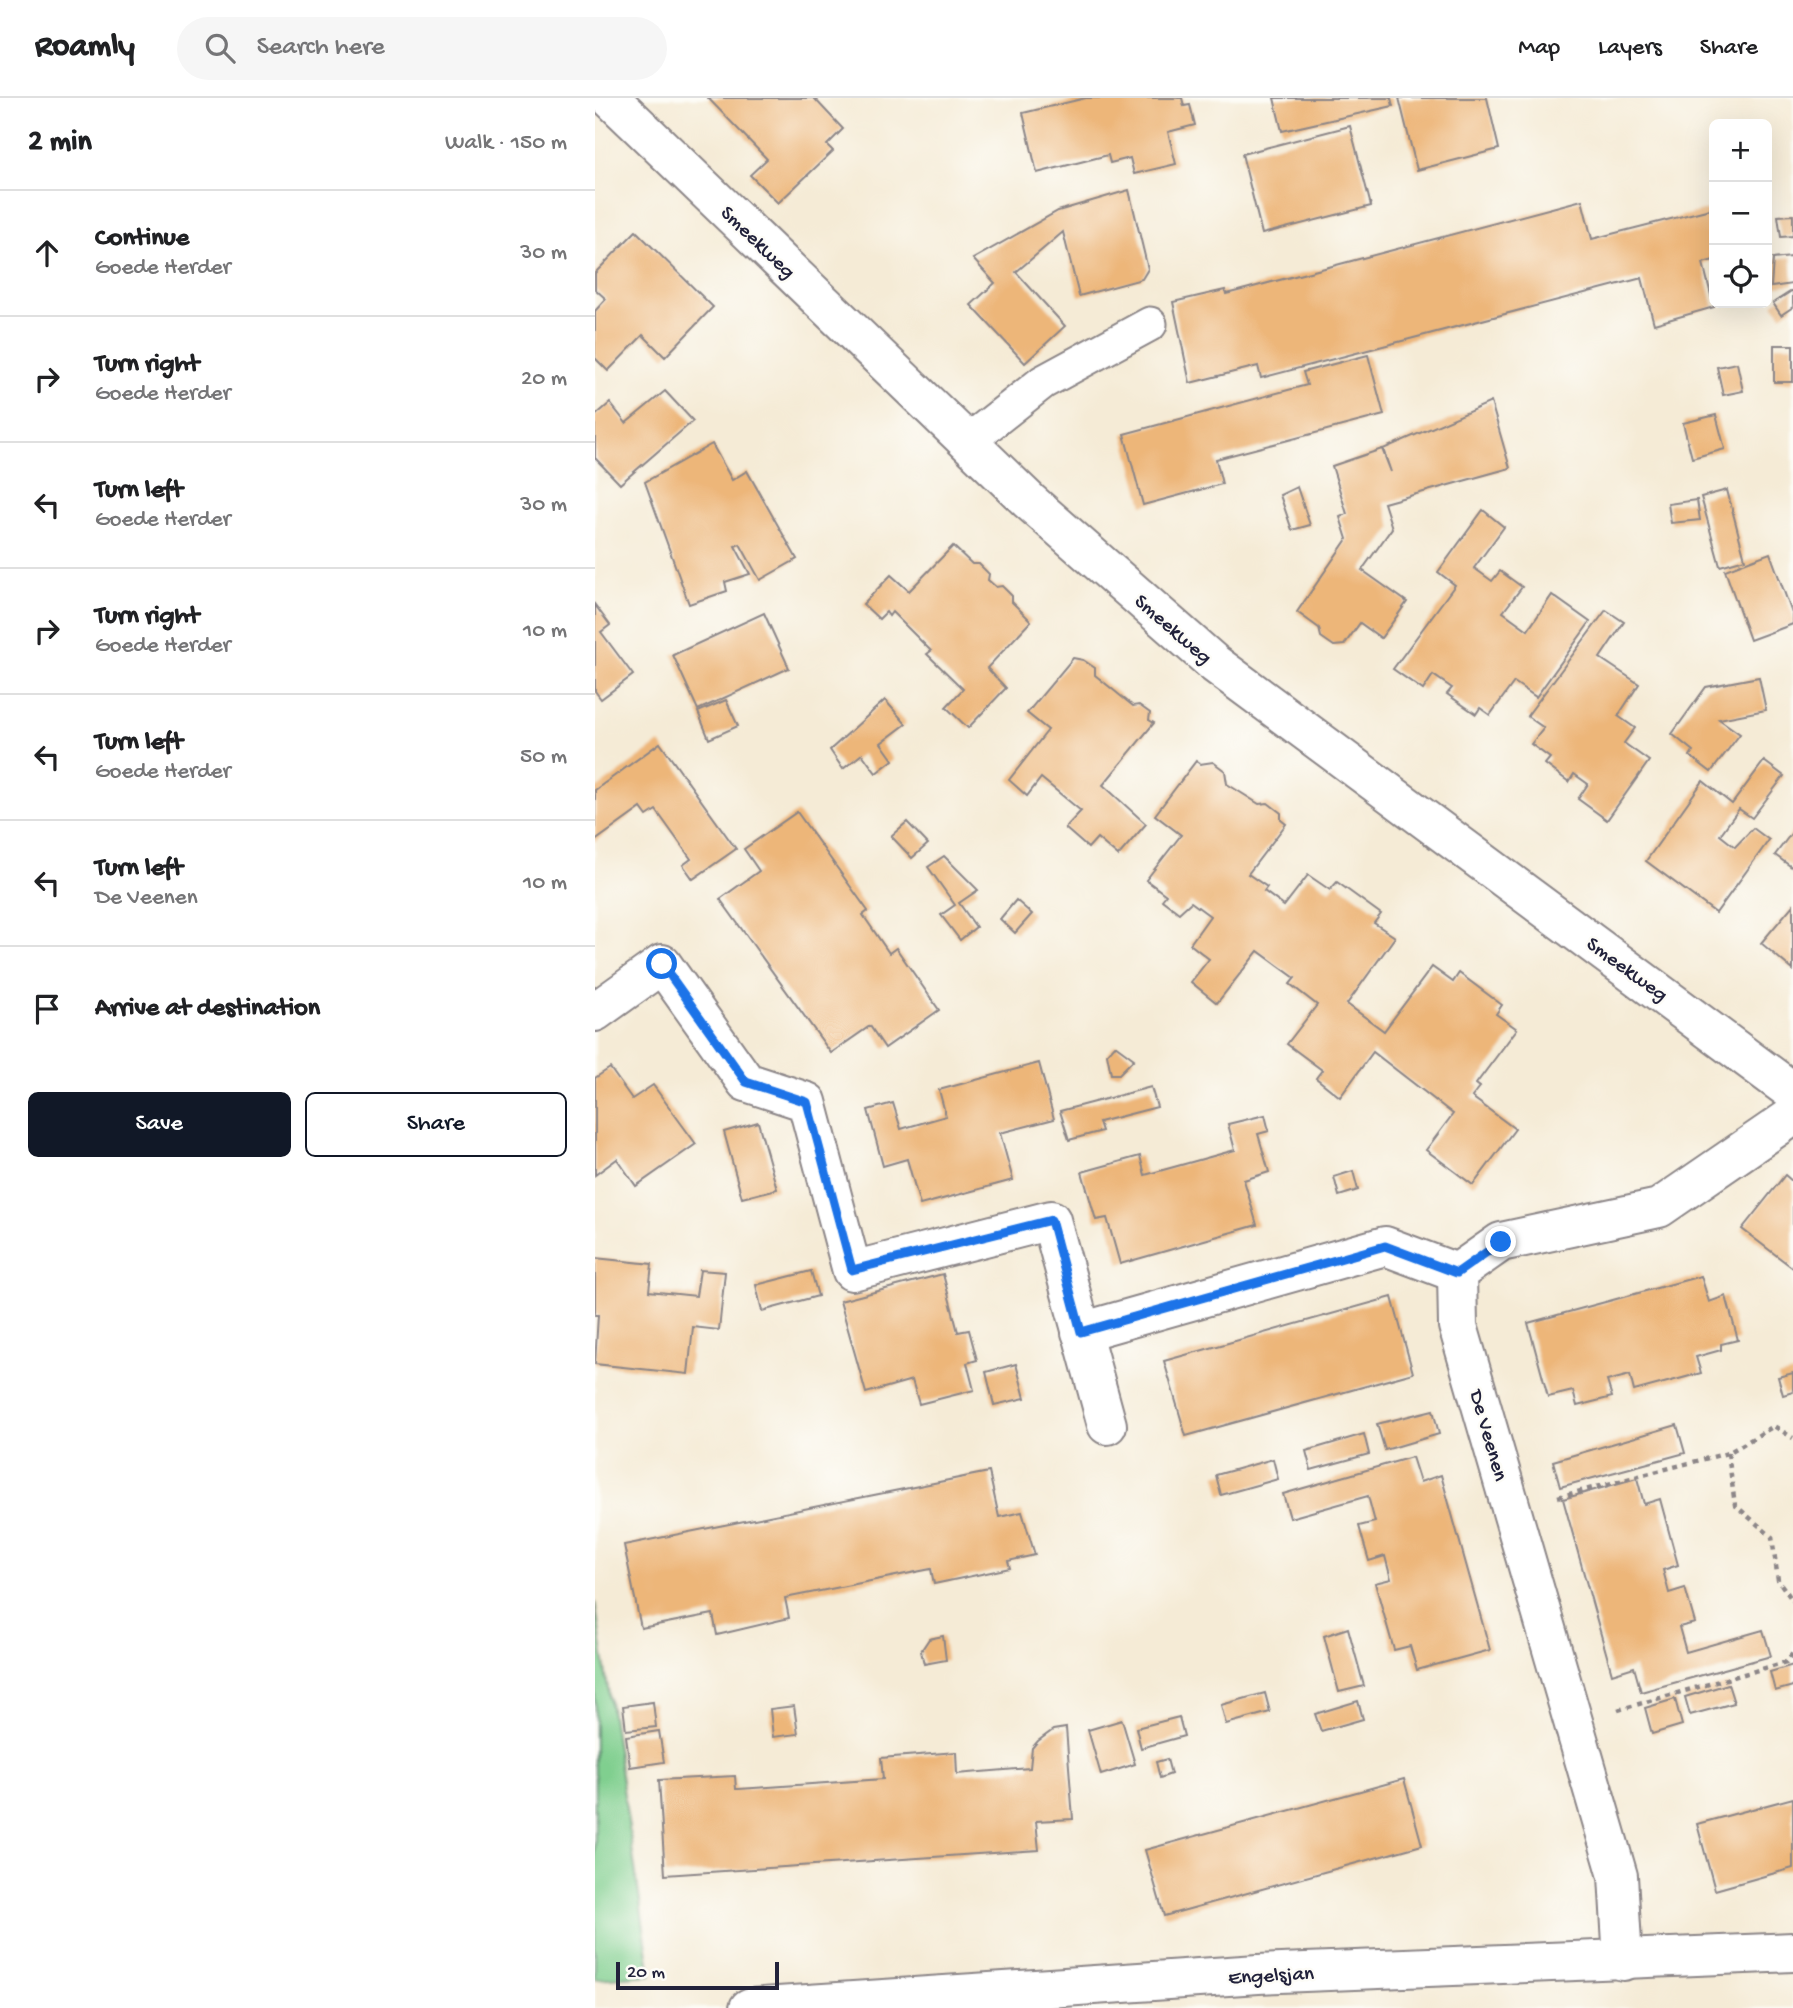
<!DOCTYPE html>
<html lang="en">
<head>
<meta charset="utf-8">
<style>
  :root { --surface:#fff; --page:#f6f6f6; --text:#202124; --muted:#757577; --line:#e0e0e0; --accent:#111827 }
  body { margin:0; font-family:"Gochi Hand",sans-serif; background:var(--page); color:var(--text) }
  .controls { position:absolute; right:21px; top:21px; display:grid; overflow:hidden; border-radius:10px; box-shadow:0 7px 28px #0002 }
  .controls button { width:63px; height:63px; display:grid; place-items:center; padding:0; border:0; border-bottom:2px solid var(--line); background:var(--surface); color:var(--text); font:35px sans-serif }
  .scale { position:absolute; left:21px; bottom:18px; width:163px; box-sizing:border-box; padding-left:7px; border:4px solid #22223b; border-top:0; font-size:19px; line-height:24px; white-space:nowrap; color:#22223b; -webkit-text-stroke:5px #fdfcf7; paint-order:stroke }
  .stop { position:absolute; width:21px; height:21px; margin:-16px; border:5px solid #1a73e8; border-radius:50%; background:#fff }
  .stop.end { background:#1a73e8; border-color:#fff; box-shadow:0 2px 7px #0008 }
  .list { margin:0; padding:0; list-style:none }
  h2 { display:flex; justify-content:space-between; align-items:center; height:91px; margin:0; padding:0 28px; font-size:30px }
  h2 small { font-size:23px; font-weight:400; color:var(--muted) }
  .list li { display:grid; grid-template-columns:46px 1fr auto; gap:21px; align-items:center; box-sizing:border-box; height:126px; padding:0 28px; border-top:2px solid var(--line) }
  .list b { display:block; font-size:26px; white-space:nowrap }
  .list p { margin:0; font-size:23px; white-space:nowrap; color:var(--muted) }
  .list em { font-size:23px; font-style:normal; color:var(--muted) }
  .actions { display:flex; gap:14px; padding:21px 28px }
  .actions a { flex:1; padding:16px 0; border:2px solid var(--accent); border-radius:10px; text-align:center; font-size:24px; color:var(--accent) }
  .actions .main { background:var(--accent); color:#fff }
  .icon { flex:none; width:38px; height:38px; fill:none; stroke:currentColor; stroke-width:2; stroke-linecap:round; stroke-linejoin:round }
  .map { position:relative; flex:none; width:1198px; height:1910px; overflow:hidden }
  header { display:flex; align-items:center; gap:42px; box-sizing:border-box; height:98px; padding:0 35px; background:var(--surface); border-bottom:2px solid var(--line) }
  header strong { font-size:33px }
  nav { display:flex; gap:38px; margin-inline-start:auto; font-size:24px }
  .search { width:490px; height:63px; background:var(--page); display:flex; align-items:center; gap:18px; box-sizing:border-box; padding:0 24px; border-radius:38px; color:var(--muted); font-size:26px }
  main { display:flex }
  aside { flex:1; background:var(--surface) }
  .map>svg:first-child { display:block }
</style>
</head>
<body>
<header>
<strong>Roamly</strong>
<div class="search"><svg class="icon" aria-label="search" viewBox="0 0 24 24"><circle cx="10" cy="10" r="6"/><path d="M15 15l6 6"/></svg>Search here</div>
<nav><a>Map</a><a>Layers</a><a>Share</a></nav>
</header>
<main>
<aside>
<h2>2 min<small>Walk · 150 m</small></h2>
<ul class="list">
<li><svg class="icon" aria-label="ahead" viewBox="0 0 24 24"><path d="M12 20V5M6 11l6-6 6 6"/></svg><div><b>Continue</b><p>Goede Herder</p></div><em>30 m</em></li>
<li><svg class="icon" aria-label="right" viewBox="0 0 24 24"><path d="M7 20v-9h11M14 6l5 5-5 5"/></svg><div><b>Turn right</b><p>Goede Herder</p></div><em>20 m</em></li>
<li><svg class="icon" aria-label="left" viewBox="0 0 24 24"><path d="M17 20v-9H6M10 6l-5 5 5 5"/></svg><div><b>Turn left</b><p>Goede Herder</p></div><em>30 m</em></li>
<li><svg class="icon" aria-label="right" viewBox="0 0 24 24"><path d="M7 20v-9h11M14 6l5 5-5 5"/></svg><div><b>Turn right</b><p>Goede Herder</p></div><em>10 m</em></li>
<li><svg class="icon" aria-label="left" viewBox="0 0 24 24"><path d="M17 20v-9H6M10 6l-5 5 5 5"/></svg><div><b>Turn left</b><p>Goede Herder</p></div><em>50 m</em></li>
<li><svg class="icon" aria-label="left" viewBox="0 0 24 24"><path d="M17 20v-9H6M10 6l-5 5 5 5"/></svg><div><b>Turn left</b><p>De Veenen</p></div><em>10 m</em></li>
<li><svg class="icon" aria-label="arrive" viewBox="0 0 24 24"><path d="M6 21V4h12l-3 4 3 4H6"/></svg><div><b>Arrive at destination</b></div></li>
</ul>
<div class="actions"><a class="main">Save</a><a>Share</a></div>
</aside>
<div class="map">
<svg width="1198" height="1910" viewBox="0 0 1198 1910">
  <rect width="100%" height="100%" fill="#fdfcf7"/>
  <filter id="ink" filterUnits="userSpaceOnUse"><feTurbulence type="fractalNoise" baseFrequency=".0143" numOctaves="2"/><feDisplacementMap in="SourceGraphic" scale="14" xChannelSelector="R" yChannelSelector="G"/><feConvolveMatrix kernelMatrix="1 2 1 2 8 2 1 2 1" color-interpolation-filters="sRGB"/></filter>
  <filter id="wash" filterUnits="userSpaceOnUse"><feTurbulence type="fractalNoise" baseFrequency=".00686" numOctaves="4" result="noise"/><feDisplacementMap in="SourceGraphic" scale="28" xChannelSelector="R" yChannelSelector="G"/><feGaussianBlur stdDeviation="1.57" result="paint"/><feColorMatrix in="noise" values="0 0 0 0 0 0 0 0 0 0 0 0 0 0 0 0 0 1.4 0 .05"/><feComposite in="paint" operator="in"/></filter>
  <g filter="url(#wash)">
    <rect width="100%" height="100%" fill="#f5ebd6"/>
    <path fill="#80cf8f" stroke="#517865" stroke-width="2" d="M 0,1504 L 56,1877 L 0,1881 Z"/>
    <g id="blocks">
      <g fill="#edb679">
        <path d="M 113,0 L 219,0 L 248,31 L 232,47 L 238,53 L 183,105 L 155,77 L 172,61 Z"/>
        <path d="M 491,0 L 587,0 L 589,8 L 595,7 L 600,27 L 573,34 L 581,66 L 539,76 L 535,60 L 515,65 L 513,57 L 442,75 L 428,15 Z"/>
        <path d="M 679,0 L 796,0 L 798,8 L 687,33 Z"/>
        <path d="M 804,0 L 892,0 L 904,51 L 822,72 Z"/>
        <path d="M 755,28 L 776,108 L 667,136 L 647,56 Z"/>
        <path d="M 534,92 L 553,171 L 547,181 L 484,198 L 468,134 L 421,174 L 470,228 L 430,265 L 376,207 L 400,185 L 378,161 L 463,113 Z"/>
        <path d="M 987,102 L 997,141 L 1119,110 L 1119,162 L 1108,165 L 1119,209 L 1059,226 L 1047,180 L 666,280 L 663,268 L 595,285 L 578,204 L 630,192 L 631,196 L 643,193 Z"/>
        <path d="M 1198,117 L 1198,138 L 1186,139 L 1183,118 Z"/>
        <path d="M 41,133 L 118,209 L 70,259 L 48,237 L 13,273 L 0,260 L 0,213 L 11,201 L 0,191 L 0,175 Z"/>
        <path d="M 1196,159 L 1198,186 L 1176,189 L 1178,161 Z"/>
        <path d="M 1198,192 L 1198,209 L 1186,217 L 1178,205 Z"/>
        <rect x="1179" y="247" width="19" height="37"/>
        <path d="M 773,257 L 789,317 L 621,361 L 627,386 L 548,407 L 529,336 L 712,287 L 708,274 Z"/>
        <path d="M 1142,265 L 1148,293 L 1128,297 L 1122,269 Z"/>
        <path d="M 70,293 L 98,323 L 25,386 L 0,360 L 0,318 L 15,305 L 31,325 Z"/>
        <path d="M 896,304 L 915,370 L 789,405 L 797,430 L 767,472 L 812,504 L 786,540 L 765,525 L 749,547 L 739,548 L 726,539 L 724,530 L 702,514 L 752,441 L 745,419 L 752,416 L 737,368 L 787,351 L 796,374 L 788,351 Z"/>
        <path d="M 1121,317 L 1130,351 L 1097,360 L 1088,325 Z"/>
        <path d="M 117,346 L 137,382 L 152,373 L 202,461 L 165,482 L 145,446 L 140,448 L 155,476 L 130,484 L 132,493 L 94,506 L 50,384 Z"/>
        <path d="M 702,389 L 715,427 L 697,432 L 685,397 Z"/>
        <path d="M 1132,392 L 1150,461 L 1125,468 L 1106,399 Z"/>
        <path d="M 1102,402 L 1105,422 L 1076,425 L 1073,406 Z"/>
        <path d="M 888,412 L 909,429 L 879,470 L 897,483 L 905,473 L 927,489 L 908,514 L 933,532 L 957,497 L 995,524 L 941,599 L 919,584 L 895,617 L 885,610 L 881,616 L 852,596 L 857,590 L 838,577 L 828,592 L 798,571 L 860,487 L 843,474 Z"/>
        <path d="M 358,448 L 377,466 L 384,466 L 394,476 L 393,482 L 401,489 L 407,488 L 417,498 L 417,504 L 436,523 L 392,570 L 411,590 L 373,630 L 351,609 L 368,591 L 332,556 L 336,553 L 297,514 L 294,518 L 291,514 L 284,521 L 268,506 L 296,477 L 314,493 Z"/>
        <path d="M 1175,455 L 1198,518 L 1198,526 L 1155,542 L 1130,472 Z"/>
        <path d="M 0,507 L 15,527 L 6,534 L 38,577 L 6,601 L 0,593 Z"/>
        <path d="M 1011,512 L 1029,524 L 1005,560 L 1044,586 L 1023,618 L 1040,630 L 1029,645 L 1054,663 L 1012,722 L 983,701 L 993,686 L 979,676 L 974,684 L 950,666 L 955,660 L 936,646 L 949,630 L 932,618 Z"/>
        <path d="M 169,515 L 194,570 L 103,612 L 78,557 Z"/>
        <path d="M 478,560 L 488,562 L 500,570 L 500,577 L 538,608 L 544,607 L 555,615 L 554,622 L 559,625 L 508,687 L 551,726 L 523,758 L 502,740 L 493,750 L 470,730 L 486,713 L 446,680 L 432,698 L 414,682 L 453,632 L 432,615 Z"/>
        <path d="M 1164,579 L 1171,612 L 1124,621 L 1145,636 L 1116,674 L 1095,658 L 1098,653 L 1077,636 L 1111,589 Z"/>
        <path d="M 131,602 L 143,628 L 114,641 L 103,614 Z"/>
        <path d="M 290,602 L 311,626 L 286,645 L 298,662 L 281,675 L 267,656 L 248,671 L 235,652 Z"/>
        <path d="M 65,645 L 141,751 L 98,781 L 88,767 L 96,761 L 61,712 L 52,718 L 46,710 L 0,743 L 0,692 Z"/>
        <path d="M 601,663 L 605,666 L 618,664 L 630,673 L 632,686 L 664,706 L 673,705 L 686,715 L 686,722 L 691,726 L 653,776 L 672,789 L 669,793 L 689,808 L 713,777 L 735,792 L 742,784 L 786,816 L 779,825 L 800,839 L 752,906 L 789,933 L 837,869 L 858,884 L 864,875 L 907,907 L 901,916 L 922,931 L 881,986 L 885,989 L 877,999 L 920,1031 L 878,1087 L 831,1052 L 858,1016 L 778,954 L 745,999 L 721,980 L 727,972 L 692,946 L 722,907 L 695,886 L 700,880 L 663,853 L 622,905 L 596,884 L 614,861 L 595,846 L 615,818 L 596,804 L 584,815 L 567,802 L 571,797 L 551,782 L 586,737 L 560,717 Z"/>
        <path d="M 1169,663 L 1189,678 L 1157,720 L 1144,711 L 1125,737 L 1140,749 L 1158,730 L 1174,742 L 1121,815 L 1051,763 L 1108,683 L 1137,706 Z"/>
        <path d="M 202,714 L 273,813 L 268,817 L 294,855 L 301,850 L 344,912 L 290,950 L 275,928 L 236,955 L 125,801 L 164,773 L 149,751 Z"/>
        <path d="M 312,724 L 333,746 L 317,760 L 296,738 Z"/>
        <path d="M 1198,733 L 1198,770 L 1180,757 Z"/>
        <path d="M 349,758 L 383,792 L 364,805 L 381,829 L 365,842 L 346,817 L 360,807 L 333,769 Z"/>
        <path d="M 421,802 L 437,816 L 420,835 L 405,821 Z"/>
        <path d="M 1198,807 L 1198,872 L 1166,845 Z"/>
        <path d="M 520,947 L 539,961 L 524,976 L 516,976 L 512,956 Z"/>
        <path d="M 444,965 L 459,1021 L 405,1035 L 418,1082 L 325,1107 L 312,1061 L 288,1068 L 273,1012 L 298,1005 L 306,1031 L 351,1018 L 344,992 Z"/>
        <path d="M 15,970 L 37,1001 L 58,987 L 101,1046 L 41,1088 L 22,1061 L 0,1077 L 0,980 Z"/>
        <path d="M 556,989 L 562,1009 L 504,1024 L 507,1033 L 474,1042 L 465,1013 Z"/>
        <path d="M 670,1017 L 674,1033 L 663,1036 L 674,1074 L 649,1082 L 662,1127 L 525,1166 L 512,1120 L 501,1122 L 487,1074 L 545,1058 L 550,1077 L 640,1052 L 633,1026 Z"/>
        <path d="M 163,1024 L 182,1091 L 147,1100 L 129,1034 Z"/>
        <path d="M 758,1073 L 763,1092 L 744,1098 L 739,1079 Z"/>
        <path d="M 1190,1077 L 1198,1084 L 1198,1170 L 1147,1131 Z"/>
        <path d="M 0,1160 L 57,1166 L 54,1193 L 101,1198 L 105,1172 L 130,1174 L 124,1232 L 98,1229 L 93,1276 L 0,1266 L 3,1217 L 0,1217 Z"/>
        <path d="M 216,1173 L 223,1198 L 167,1213 L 161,1187 Z"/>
        <path d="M 348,1176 L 363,1234 L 374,1232 L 382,1262 L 372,1265 L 379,1292 L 324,1306 L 317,1282 L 271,1295 L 245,1203 Z"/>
        <path d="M 1106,1178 L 1114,1204 L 1131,1198 L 1143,1242 L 1126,1246 L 1126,1252 L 1101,1259 L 1106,1275 L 1039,1293 L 1035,1277 L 1012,1283 L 1017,1299 L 982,1308 L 978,1293 L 953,1299 L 933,1225 Z"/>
        <path d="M 797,1199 L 818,1275 L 591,1338 L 569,1263 Z"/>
        <path d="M 421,1266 L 430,1300 L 399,1307 L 391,1274 Z"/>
        <path d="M 1198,1275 L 1198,1294 L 1188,1297 L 1183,1279 Z"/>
        <path d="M 838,1312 L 844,1336 L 790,1352 L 782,1326 Z"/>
        <path d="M 1082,1327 L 1090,1355 L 965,1389 L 958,1363 Z"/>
        <path d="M 769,1336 L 774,1356 L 716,1372 L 711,1353 Z"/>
        <path d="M 817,1359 L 825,1384 L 846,1377 L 895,1552 L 822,1572 L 815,1548 L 799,1552 L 780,1485 L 796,1481 L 790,1458 L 774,1463 L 764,1428 L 780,1424 L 773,1398 L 695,1420 L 688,1396 Z"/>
        <path d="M 678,1361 L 683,1381 L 626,1397 L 621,1377 Z"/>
        <path d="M 394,1374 L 404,1419 L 427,1414 L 440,1457 L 413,1463 L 415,1470 L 339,1486 L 336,1471 L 190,1500 L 194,1520 L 122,1537 L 118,1516 L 46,1530 L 29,1447 Z"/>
        <path d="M 1042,1380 L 1049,1406 L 1065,1401 L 1083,1467 L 1068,1472 L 1074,1495 L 1090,1490 L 1100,1525 L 1084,1529 L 1091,1554 L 1168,1532 L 1176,1558 L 1046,1594 L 1039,1569 L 1017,1576 L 968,1401 Z"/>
        <path d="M 753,1530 L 769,1588 L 744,1594 L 729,1538 Z"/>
        <path d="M 348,1538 L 351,1562 L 329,1566 L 326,1553 L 334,1541 Z"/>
        <path d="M 1198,1567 L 1198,1588 L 1180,1593 L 1175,1574 Z"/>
        <path d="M 1133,1586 L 1139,1605 L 1095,1617 L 1090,1599 Z"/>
        <path d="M 670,1595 L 675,1614 L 631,1626 L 626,1607 Z"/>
        <path d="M 1080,1601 L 1087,1627 L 1057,1636 L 1050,1610 Z"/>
        <path d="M 763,1603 L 768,1621 L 726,1633 L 720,1616 Z"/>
        <path d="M 58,1604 L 61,1629 L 31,1632 L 28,1608 Z"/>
        <path d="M 199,1608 L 203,1636 L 178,1639 L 175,1611 Z"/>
        <path d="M 584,1619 L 589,1638 L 546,1650 L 541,1630 Z"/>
        <path d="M 527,1622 L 540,1666 L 506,1677 L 493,1632 Z"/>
        <path d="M 471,1630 L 478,1721 L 441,1723 L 444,1752 L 70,1777 L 64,1682 L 140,1678 L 141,1691 L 144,1691 L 288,1681 L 286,1660 L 361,1654 L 362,1676 L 435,1670 L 437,1650 L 443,1643 L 458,1632 Z"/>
        <path d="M 64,1633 L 69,1664 L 35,1669 L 31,1638 Z"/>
        <path d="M 572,1661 L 576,1676 L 565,1680 L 561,1664 Z"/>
        <path d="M 809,1681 L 827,1747 L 569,1818 L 550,1752 Z"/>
        <path d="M 1198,1700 L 1198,1770 L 1120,1792 L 1102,1726 Z"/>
      </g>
    </g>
  </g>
  <g filter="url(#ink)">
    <use href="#blocks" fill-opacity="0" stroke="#8c8688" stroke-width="2"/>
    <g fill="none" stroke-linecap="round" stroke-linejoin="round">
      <defs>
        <path id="lane" d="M 372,344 L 448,284 L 555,226"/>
        <g id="street">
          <path d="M 15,0 L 434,403 L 620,566 L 1198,994"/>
          <path d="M 0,914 L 67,866 L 151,984 L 212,1004 L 257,1173 L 456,1122 L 512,1327"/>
          <path d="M 486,1234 L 790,1148 L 862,1175"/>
          <path d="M 1028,1863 L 1023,1778 L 863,1228 L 862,1175 L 906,1144 L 1064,1110 L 1198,1018"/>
          <path d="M 154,1910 L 663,1876 L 1198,1854"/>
        </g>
      </defs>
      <use href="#lane" stroke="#8c8688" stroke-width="37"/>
      <use href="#street" stroke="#8c8688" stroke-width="42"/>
      <g stroke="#8c8688" stroke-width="4.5" stroke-dasharray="5 5" stroke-linecap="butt">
        <path d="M 1133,1355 L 1140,1407 L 1177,1439 L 1183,1482 L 1198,1503"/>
        <path d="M 963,1399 L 1133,1355 L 1179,1328 L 1198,1340"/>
        <path d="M 1023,1612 L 1191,1564 L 1198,1555"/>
      </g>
      <use href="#lane" stroke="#fff" stroke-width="33"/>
      <use href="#street" stroke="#fff" stroke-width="38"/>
    </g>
  </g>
  <g fill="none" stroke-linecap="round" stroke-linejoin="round" filter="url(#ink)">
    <path stroke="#1a73e8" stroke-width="9" d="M 67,866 L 151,984 L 212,1004 L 257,1172 L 456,1122 L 486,1234 L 790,1148 L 862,1175 L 906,1144"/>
  </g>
  <g text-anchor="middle" stroke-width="5" stroke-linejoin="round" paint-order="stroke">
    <g font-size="21" fill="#22223b" stroke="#fdfcf7">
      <text transform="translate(164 143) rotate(44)" y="7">Smeekweg</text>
      <text transform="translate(579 530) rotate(41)" y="7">Smeekweg</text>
      <text transform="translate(1033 870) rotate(36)" y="7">Smeekweg</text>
      <text transform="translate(895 1337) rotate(74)" y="7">De Veenen</text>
      <text transform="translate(676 1876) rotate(-3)" y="7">Engelsjan</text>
    </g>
  </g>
</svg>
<div class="controls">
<button>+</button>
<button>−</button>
<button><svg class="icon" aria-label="locate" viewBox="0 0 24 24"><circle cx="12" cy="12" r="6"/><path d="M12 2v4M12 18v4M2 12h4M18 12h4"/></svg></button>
</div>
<div class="scale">20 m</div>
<div class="stop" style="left:67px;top:866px"></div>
<div class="stop end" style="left:906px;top:1144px"></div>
</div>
</main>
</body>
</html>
